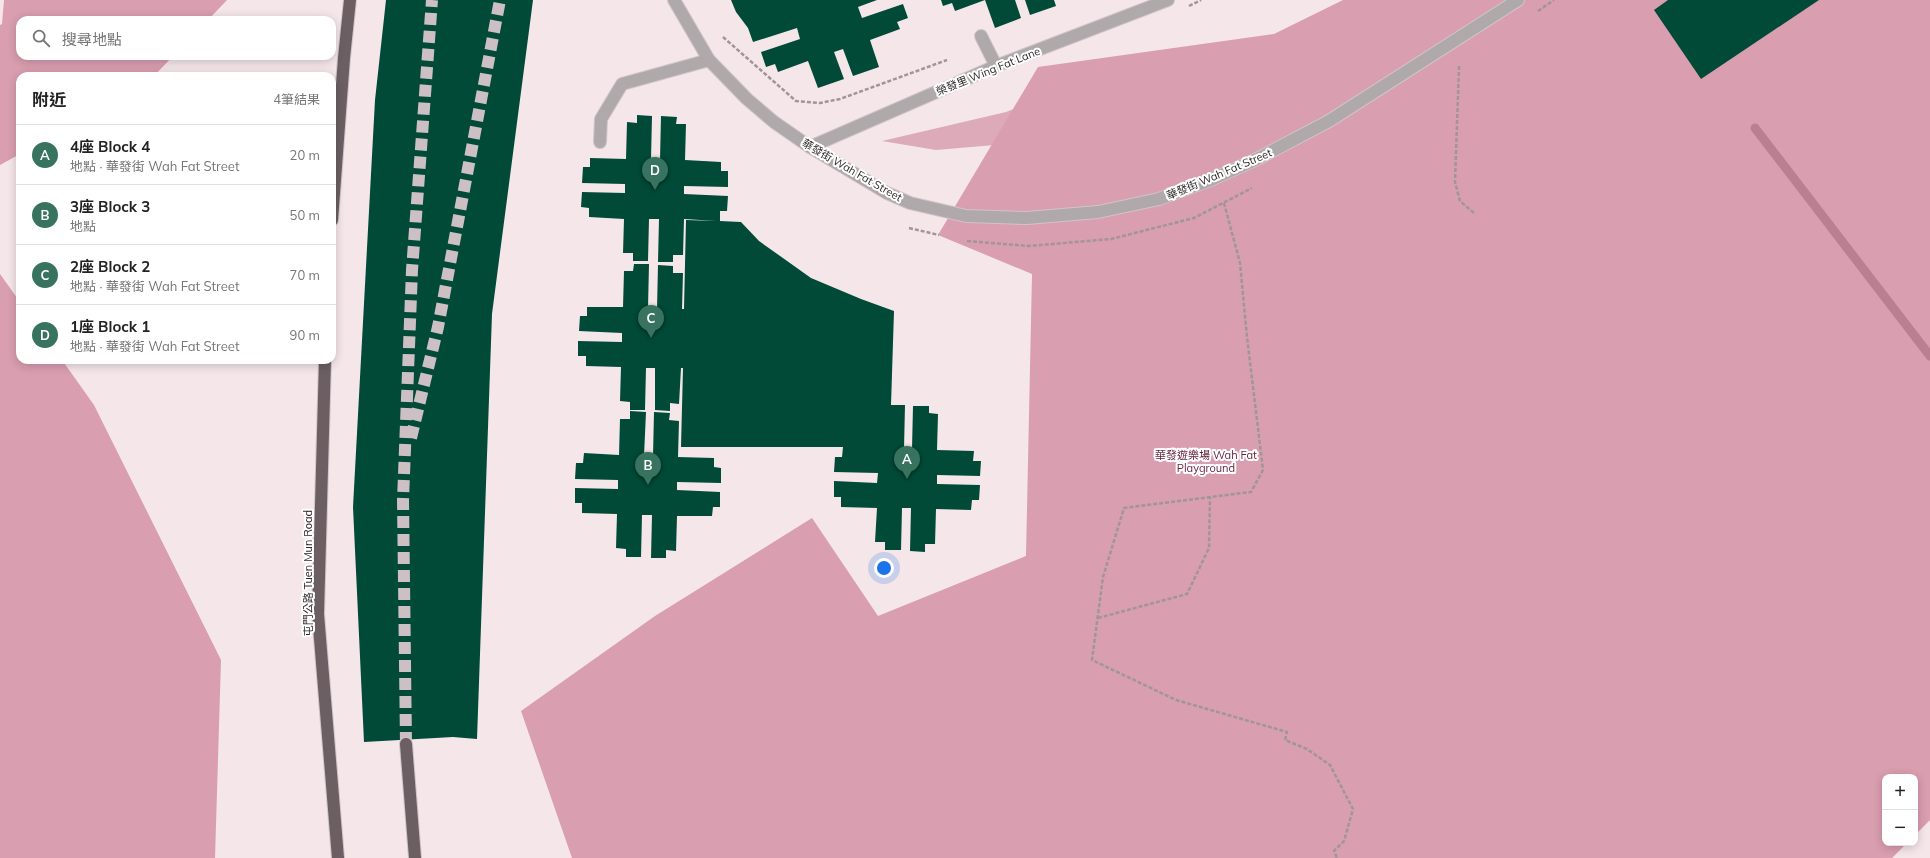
<!DOCTYPE html>
<html lang="zh-TW">
<head>
<meta charset="utf-8">
<style>
  :root { --surface:#fff; --page:#f2f2f2; --text:#222; --muted:#767676; --line:#e0e0e0; --accent:#37735e }
  body { margin:0; font-family:Mulish,"Noto Sans TC",sans-serif; background:var(--page); color:var(--text) }
  .controls { position:absolute; right:12px; bottom:12px; display:grid; overflow:hidden; border-radius:8px; box-shadow:0 2px 10px #0003 }
  .controls button { width:36px; height:36px; display:grid; place-items:center; padding:0; border:0; border-bottom:1px solid var(--line); background:var(--surface); color:var(--text); font:20px sans-serif }
  .you { position:absolute; left:884px; top:568px; width:14px; height:14px; margin:-10px; border:3px solid #fff; border-radius:50%; background:#1a73e8; box-shadow:0 0 0 6px #1a73e833 }
  .badge { display:grid; place-items:center; width:26px; height:26px; border-radius:50%; background:var(--accent); color:#fff; font-size:13px; font-weight:700 }
  .pin { position:absolute; translate:-50% -33px; filter:drop-shadow(0 1px 2px #0008) }
  .pin::after { content:''; position:absolute; top:21px; width:14px; height:12px; background:inherit; clip-path:polygon(0 0,100% 0,50% 100%) }
  .list { margin:0; padding:0; list-style:none }
  h2 { display:flex; justify-content:space-between; align-items:center; height:52px; margin:0; padding:0 16px; font-size:17px }
  h2 small { font-size:13px; font-weight:400; color:var(--muted) }
  .list li { display:grid; grid-template-columns:26px 1fr auto; gap:12px; align-items:center; box-sizing:border-box; height:60px; padding:0 16px; border-top:1px solid var(--line) }
  .list b { display:block; font-size:15px; white-space:nowrap }
  .list p { margin:0; font-size:13px; white-space:nowrap; color:var(--muted) }
  .list em { font-size:13px; font-style:normal; color:var(--muted) }
  .icon { flex:none; width:22px; height:22px; fill:none; stroke:currentColor; stroke-width:2; stroke-linecap:round; stroke-linejoin:round }
  .map { position:relative; flex:none; width:1930px; height:858px; overflow:hidden }
  .search { position:absolute; background:var(--surface); box-shadow:0 2px 10px #0003; left:16px; top:16px; width:320px; height:44px; display:flex; align-items:center; gap:10px; box-sizing:border-box; padding:0 14px; border-radius:12px; color:var(--muted); font-size:15px }
  .panel { position:absolute; background:var(--surface); box-shadow:0 2px 10px #0003; left:16px; top:72px; width:320px; height:292px; border-radius:12px }
  .map>svg:first-child { display:block }
</style>
</head>
<body>
<div class="map">
<svg width="1930" height="858" viewBox="0 0 1930 858">
  <rect width="100%" height="100%" fill="#f5e6ea"/>
  <path fill="#ddaab9" d="M 1129,64 L 1041,141 L 936,150 L 882,141 L 1006,112 Z"/>
  <g fill="#d99eaf">
    <path d="M 4,0 L 227,0 L 208,20 L 20,20 L 20,56 L 173,56 L 154,76 L 20,76 L 20,154 L 0,165 L 0,25 L 2,24 Z"/>
    <path d="M 1343,0 L 1930,0 L 1930,820 L 1915,835 L 1915,777 L 1885,777 L 1885,843 L 1907,843 L 1892,858 L 572,858 L 521,711 L 655,616 L 812,518 L 878,616 L 1026,556 L 1032,274 L 938,235 L 1038,67 L 1274,34 Z"/>
    <path d="M 0,274 L 20,302 L 20,360 L 62,360 L 94,405 L 221,660 L 215,858 L 0,858 Z"/>
  </g>
  <g fill="none" stroke-linecap="round" stroke-linejoin="round">
    <path stroke="#b98091" stroke-width="9" d="M 1755,128 L 1930,356"/>
  </g>
  <g fill="#014a37">
    <path d="M 386,0 L 533,0 L 492,314 L 477,739 L 453,737 L 364,742 L 353,507 L 375,100 Z"/>
    <path d="M 731,0 L 877,0 L 858,7 L 862,18 L 903,4 L 908,18 L 897,22 L 900,29 L 870,40 L 879,67 L 853,76 L 843,49 L 834,52 L 844,79 L 818,88 L 808,61 L 778,72 L 775,64 L 766,67 L 761,52 L 800,39 L 797,28 L 753,42 L 748,28 L 736,12 Z"/>
    <path d="M 941,0 L 985,0 L 955,11 L 952,3 L 943,6 Z"/>
    <path d="M 985,0 L 1015,0 L 1021,18 L 995,28 Z"/>
    <path d="M 1025,0 L 1054,0 L 1056,6 L 1030,15 Z"/>
    <path d="M 1668,0 L 1819,0 L 1701,79 L 1654,10 Z"/>
    <path d="M 637,115 L 652,116 L 651,159 L 660,160 L 661,116 L 677,117 L 676,124 L 686,124 L 685,160 L 721,162 L 721,171 L 728,171 L 728,187 L 684,186 L 684,194 L 728,196 L 727,211 L 720,211 L 720,221 L 741,222 L 759,241 L 811,278 L 861,299 L 894,311 L 891,405 L 905,405 L 904,449 L 912,449 L 913,406 L 929,406 L 929,413 L 938,414 L 937,450 L 974,451 L 973,461 L 981,461 L 980,476 L 937,475 L 937,484 L 980,485 L 979,500 L 972,500 L 971,510 L 936,509 L 935,544 L 925,544 L 925,552 L 910,551 L 911,508 L 902,508 L 901,550 L 885,550 L 885,542 L 875,542 L 877,508 L 841,507 L 841,497 L 834,497 L 834,481 L 877,483 L 878,473 L 834,472 L 835,457 L 842,457 L 843,447 L 681,447 L 683,368 L 681,368 L 679,404 L 670,403 L 670,411 L 655,410 L 655,368 L 646,368 L 645,410 L 630,410 L 630,402 L 620,401 L 621,367 L 586,366 L 586,356 L 578,356 L 578,341 L 622,342 L 622,333 L 579,331 L 580,316 L 587,316 L 587,307 L 623,307 L 624,271 L 633,271 L 634,264 L 649,264 L 648,308 L 657,309 L 658,265 L 673,266 L 673,273 L 683,273 L 682,309 L 684,309 L 686,220 L 717,221 L 684,219 L 683,255 L 673,255 L 673,262 L 658,262 L 659,219 L 649,219 L 648,261 L 633,261 L 633,253 L 623,253 L 624,219 L 589,217 L 589,208 L 581,207 L 582,192 L 625,193 L 625,184 L 582,183 L 583,167 L 590,167 L 590,158 L 626,159 L 627,122 L 637,123 Z"/>
    <path d="M 630,411 L 646,412 L 644,456 L 653,456 L 654,412 L 670,413 L 669,420 L 679,421 L 678,457 L 714,458 L 714,467 L 721,468 L 721,483 L 677,482 L 677,490 L 720,492 L 720,507 L 713,507 L 712,516 L 677,516 L 676,551 L 666,550 L 666,558 L 651,558 L 652,515 L 642,515 L 641,557 L 626,557 L 626,549 L 616,548 L 617,514 L 582,513 L 582,503 L 575,503 L 575,488 L 618,489 L 618,480 L 575,479 L 576,463 L 583,463 L 584,453 L 619,455 L 620,419 L 630,419 Z"/>
  </g>
  <g fill="none" stroke-linecap="round" stroke-linejoin="round">
    <g stroke="#cdc0c4" stroke-width="12" stroke-dasharray="12 6" stroke-linecap="butt">
      <path d="M 411,438 L 438,327 L 500,0"/>
      <path d="M 406,744 L 403,500 L 412,270 L 432,0"/>
    </g>
    <defs>
      <g id="service">
        <path d="M 981,36 L 996,66"/>
        <path d="M 600,142 L 601,119 L 622,84 L 709,60"/>
      </g>
      <g id="minor">
        <path d="M 674,0 L 709,60 L 747,99 L 774,122 L 810,147 L 887,193 L 910,203 L 966,216 L 1027,218 L 1098,212 L 1159,199 L 1213,179 L 1257,159 L 1329,121 L 1518,0"/>
        <path d="M 810,147 L 996,66 L 1168,0"/>
      </g>
      <g id="motorway">
        <path d="M 332,220 L 344,58 L 350,0"/>
        <path d="M 325,360 L 318,614 L 338,858"/>
        <path d="M 406,744 L 415,858"/>
      </g>
    </defs>
    <use href="#service" stroke="#d1c4c7" stroke-width="14"/>
    <use href="#minor" stroke="#d1c4c7" stroke-width="14"/>
    <use href="#motorway" stroke="#d1c4c7" stroke-width="14"/>
    <g stroke="#a09598" stroke-width="2.5" stroke-dasharray="4 2" stroke-linecap="butt">
      <path d="M 1189,6 L 1201,0"/>
      <path d="M 1538,11 L 1554,0"/>
      <path d="M 723,37 L 796,101 L 820,103 L 840,99 L 947,60"/>
      <path d="M 1459,66 L 1455,182 L 1460,201 L 1474,213"/>
      <path d="M 1224,203 L 1240,263 L 1247,337 L 1263,470 L 1251,492 L 1124,508 L 1103,577 L 1092,660 L 1176,700 L 1287,732 L 1285,740 L 1307,749 L 1330,765 L 1353,809 L 1344,841 L 1334,851 L 1337,858"/>
      <path d="M 909,228 L 939,235"/>
      <path d="M 967,241 L 1029,246 L 1111,239 L 1194,218 L 1252,188"/>
      <path d="M 1098,618 L 1187,594 L 1209,548 L 1210,497"/>
    </g>
    <use href="#service" stroke="#afa9ab" stroke-width="12"/>
    <use href="#minor" stroke="#afa9ab" stroke-width="12"/>
    <use href="#motorway" stroke="#6b5f63" stroke-width="12"/>
  </g>
  <g text-anchor="middle" stroke-width="4" stroke-linejoin="round" paint-order="stroke">
    <g font-size="11" fill="#2e282a" stroke="#fff">
      <text transform="translate(988 71) rotate(-22)" y="4">榮發里 Wing Fat Lane</text>
      <text transform="translate(852 170) rotate(30)" y="4">華發街 Wah Fat Street</text>
      <text transform="translate(1219 174) rotate(-23)" y="4">華發街 Wah Fat Street</text>
      <text transform="translate(308 573) rotate(-90)" y="4">屯門公路 Tuen Mun Road</text>
    </g>
    <g font-size="11" fill="#631e39" stroke="#fff">
      <text x="1206" y="459">華發遊樂場 Wah Fat<tspan x="1206" dy="13">Playground</tspan></text>
    </g>
  </g>
</svg>
<div class="controls">
<button>+</button>
<button>−</button>
</div>
<div class="you"></div>
<div class="pin badge" style="left:907px;top:479px">A</div>
<div class="pin badge" style="left:648px;top:485px">B</div>
<div class="pin badge" style="left:651px;top:338px">C</div>
<div class="pin badge" style="left:655px;top:190px">D</div>
<div class="search"><svg class="icon" aria-label="search" viewBox="0 0 24 24"><circle cx="10" cy="10" r="6"/><path d="M15 15l6 6"/></svg>搜尋地點</div>
<section class="panel">
<h2>附近<small>4筆結果</small></h2>
<ul class="list">
<li><span class="badge">A</span><div><b>4座 Block 4</b><p>地點 · 華發街 Wah Fat Street</p></div><em>20 m</em></li>
<li><span class="badge">B</span><div><b>3座 Block 3</b><p>地點</p></div><em>50 m</em></li>
<li><span class="badge">C</span><div><b>2座 Block 2</b><p>地點 · 華發街 Wah Fat Street</p></div><em>70 m</em></li>
<li><span class="badge">D</span><div><b>1座 Block 1</b><p>地點 · 華發街 Wah Fat Street</p></div><em>90 m</em></li>
</ul>
</section>
</div>
</body>
</html>
